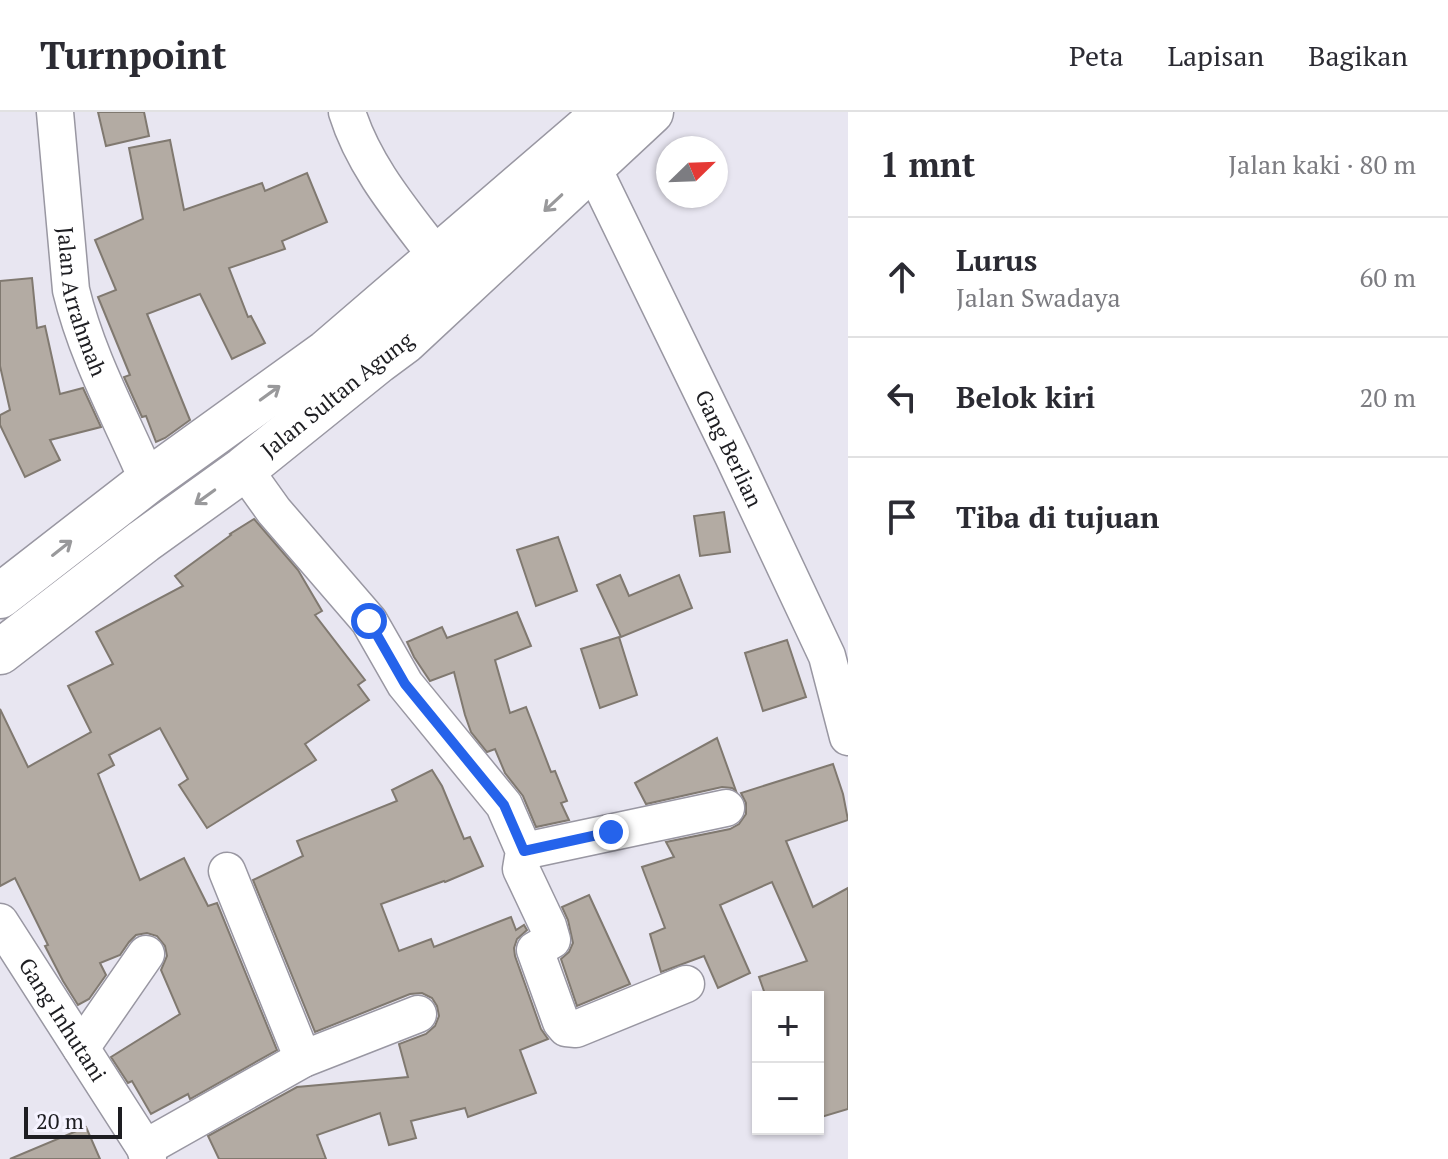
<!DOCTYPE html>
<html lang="id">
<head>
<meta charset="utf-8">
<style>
  :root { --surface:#fff; --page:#f7f7f7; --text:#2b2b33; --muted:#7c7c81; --line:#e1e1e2 }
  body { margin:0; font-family:"PT Serif",serif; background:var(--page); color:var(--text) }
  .controls { position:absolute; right:24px; bottom:24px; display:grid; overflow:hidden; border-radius:0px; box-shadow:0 2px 6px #0004 }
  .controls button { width:72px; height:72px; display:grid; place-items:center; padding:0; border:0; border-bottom:2px solid var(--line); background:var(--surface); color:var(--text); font:40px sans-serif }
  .compass { position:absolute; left:656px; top:24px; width:72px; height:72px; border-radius:50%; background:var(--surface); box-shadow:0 2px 6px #0004; rotate:67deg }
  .scale { position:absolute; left:24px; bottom:20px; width:98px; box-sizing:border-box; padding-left:8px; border:4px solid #1d1d21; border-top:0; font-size:22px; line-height:28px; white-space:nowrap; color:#1d1d21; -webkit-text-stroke:6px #f5f3ff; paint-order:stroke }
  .stop { position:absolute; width:24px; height:24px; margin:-18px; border:6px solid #2563eb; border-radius:50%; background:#fff }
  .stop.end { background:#2563eb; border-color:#fff; box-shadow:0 2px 8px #0008 }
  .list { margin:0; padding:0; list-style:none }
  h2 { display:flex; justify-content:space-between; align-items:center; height:104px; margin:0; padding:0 32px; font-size:34px }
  h2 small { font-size:26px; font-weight:400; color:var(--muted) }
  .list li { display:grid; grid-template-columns:52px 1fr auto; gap:24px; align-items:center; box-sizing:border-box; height:120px; padding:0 32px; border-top:2px solid var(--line) }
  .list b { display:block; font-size:30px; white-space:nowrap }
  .list p { margin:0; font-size:26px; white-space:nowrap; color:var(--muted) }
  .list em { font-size:26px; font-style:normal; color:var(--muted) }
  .icon { flex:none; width:44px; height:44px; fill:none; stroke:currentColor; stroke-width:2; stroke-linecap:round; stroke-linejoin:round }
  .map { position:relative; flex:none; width:848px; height:1047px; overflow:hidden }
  header { display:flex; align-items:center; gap:48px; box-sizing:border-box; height:112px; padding:0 40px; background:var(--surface); border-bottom:2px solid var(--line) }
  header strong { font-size:38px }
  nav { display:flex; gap:44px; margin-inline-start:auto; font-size:28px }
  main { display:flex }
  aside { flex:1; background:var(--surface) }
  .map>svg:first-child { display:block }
</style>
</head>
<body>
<header>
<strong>Turnpoint</strong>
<nav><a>Peta</a><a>Lapisan</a><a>Bagikan</a></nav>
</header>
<main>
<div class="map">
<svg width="848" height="1047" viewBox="0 0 848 1047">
  <rect width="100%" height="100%" fill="#e8e6f1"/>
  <g fill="#b3aba3" stroke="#807970" stroke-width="2">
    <path d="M 98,0 L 144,0 L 149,24 L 106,34 Z"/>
    <path d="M 170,28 L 184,98 L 262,71 L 265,79 L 307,61 L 327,110 L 282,129 L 285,137 L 229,156 L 248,205 L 251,204 L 265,231 L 232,247 L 200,182 L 147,202 L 190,308 L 165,326 L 156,330 L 146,304 L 142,305 L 124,265 L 130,263 L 98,185 L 116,178 L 95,128 L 143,107 L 129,36 Z"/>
    <path d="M 32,166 L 37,216 L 45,214 L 60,282 L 83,276 L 101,315 L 50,328 L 60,348 L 25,365 L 0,313 L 0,303 L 10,298 L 0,254 L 0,169 Z"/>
    <path d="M 724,400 L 730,440 L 700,444 L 694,404 Z"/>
    <path d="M 254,407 L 298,458 L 322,499 L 315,503 L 365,568 L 358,573 L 369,588 L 305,632 L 316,648 L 207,716 L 179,673 L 188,667 L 160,616 L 109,643 L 114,653 L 98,662 L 140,768 L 184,746 L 208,794 L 217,791 L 277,938 L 190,987 L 188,982 L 151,1002 L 132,969 L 128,971 L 111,945 L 180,902 L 161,858 L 167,844 L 165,834 L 157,824 L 147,821 L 136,823 L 129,830 L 120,843 L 100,851 L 106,863 L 89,887 L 78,893 L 63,869 L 45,834 L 48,833 L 15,766 L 0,774 L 0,597 L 28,655 L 91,620 L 68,574 L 113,552 L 96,520 L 183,474 L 175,464 L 231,423 L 230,422 Z"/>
    <path d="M 558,425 L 577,479 L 536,494 L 517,438 Z"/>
    <path d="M 620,463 L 629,484 L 679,463 L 692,496 L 621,525 L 597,473 Z"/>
    <path d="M 517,500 L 531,534 L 495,548 L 510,601 L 526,595 L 551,660 L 555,659 L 567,689 L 561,691 L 569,708 L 536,715 L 523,684 L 505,661 L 495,637 L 487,640 L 471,620 L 465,603 L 454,560 L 430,569 L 414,545 L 407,530 L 442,515 L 447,526 Z"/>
    <path d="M 619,525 L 637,583 L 600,596 L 581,537 Z"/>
    <path d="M 787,528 L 806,585 L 763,599 L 745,541 Z"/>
    <path d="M 717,626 L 736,679 L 732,676 L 722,675 L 646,692 L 635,671 Z"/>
    <path d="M 833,652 L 843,682 L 848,708 L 786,729 L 813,795 L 848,776 L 848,997 L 818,1006 L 818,885 L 766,885 L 759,865 L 807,849 L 772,770 L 720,793 L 750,861 L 718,876 L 704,844 L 661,860 L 650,822 L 665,816 L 642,755 L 674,745 L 666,730 L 730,717 L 739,712 L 746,702 L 746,691 L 741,681 Z"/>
    <path d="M 432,658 L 442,674 L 464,727 L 470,725 L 483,754 L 445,770 L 444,769 L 381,792 L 399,839 L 431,827 L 434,835 L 511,805 L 516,818 L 524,813 L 527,818 L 517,827 L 514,836 L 515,844 L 541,917 L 548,927 L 520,938 L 536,981 L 468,1005 L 465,996 L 411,1009 L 416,1026 L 389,1033 L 380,1001 L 317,1023 L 326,1047 L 219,1047 L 208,1024 L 297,975 L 408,965 L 399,932 L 426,922 L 435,914 L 439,904 L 437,894 L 432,886 L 422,881 L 410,882 L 315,920 L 253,768 L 303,744 L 297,729 L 397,689 L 392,678 Z"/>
    <path d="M 589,783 L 630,872 L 577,894 L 561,847 L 569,840 L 573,831 L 568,808 L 562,795 Z"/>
    <path d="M 86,1015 L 100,1047 L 10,1047 Z"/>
  </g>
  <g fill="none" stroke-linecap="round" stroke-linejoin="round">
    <defs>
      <g id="minor">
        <path id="s1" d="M 55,0 L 71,178 C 87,245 121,306 148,369"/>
        <path d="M 347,0 C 364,55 403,100 437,145"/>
        <path id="s2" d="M 592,54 L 733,344 L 827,544 L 848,625"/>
        <path d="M 244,357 L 274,399 L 369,509 L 405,572 L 504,693 L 524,739 L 521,757 L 548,814 L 552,828 L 535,838 L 561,910 L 566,916 L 576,917 L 686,872"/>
        <path d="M 524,739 L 726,696"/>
        <path d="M 227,759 L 303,947"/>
        <path id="s3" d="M 0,810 L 145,1036 L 148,1047"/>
        <path d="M 81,936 L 146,842"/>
        <path d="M 145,1036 L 303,947 L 418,902"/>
      </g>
      <g id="trunk">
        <path d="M 0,484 L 148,369 L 327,240 L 606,0"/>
        <path id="s4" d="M 0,540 L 144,429 L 244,357 L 378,249 L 405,229 L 651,0"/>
      </g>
    </defs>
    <use href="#minor" stroke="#9997a2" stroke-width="39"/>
    <use href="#trunk" stroke="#9997a2" stroke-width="47"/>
    <use href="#minor" stroke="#fff" stroke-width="36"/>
    <use href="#trunk" stroke="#fff" stroke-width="44"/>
  </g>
  <defs><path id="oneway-shaft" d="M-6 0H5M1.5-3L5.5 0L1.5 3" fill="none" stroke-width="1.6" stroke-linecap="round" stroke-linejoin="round" transform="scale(2)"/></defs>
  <g stroke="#99999b">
    <use href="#oneway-shaft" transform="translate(553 91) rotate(137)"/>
    <use href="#oneway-shaft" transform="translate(270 281) rotate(-36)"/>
    <use href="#oneway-shaft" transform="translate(205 385) rotate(144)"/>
    <use href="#oneway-shaft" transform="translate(62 436) rotate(-38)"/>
  </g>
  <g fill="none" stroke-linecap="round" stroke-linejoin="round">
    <path stroke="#2563eb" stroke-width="10" d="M 369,509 L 405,572 L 504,693 L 524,739 L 611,720"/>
  </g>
  <g text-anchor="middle" stroke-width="6" stroke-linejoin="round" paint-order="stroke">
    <g font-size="22" fill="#1d1d21" stroke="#f5f3ff">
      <text dy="8" stroke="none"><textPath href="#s1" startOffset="192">Jalan Arrahmah</textPath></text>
      <text dy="8" stroke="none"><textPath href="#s4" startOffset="424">Jalan Sultan Agung</textPath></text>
      <text dy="8" stroke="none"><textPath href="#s2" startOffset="314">Gang Berlian</textPath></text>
      <text dy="8" stroke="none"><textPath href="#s3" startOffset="116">Gang Inhutani</textPath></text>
    </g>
  </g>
</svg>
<div class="controls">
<button>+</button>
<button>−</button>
</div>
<svg class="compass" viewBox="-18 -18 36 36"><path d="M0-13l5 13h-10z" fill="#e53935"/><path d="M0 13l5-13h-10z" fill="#7c7c81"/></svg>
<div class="scale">20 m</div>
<div class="stop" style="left:369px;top:509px"></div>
<div class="stop end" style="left:611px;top:720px"></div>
</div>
<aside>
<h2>1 mnt<small>Jalan kaki · 80 m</small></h2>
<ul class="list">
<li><svg class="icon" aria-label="ahead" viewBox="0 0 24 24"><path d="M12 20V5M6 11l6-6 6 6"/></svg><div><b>Lurus</b><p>Jalan Swadaya</p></div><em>60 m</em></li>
<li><svg class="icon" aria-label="left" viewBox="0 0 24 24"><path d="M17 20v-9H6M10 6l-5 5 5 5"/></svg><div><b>Belok kiri</b></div><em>20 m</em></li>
<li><svg class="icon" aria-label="arrive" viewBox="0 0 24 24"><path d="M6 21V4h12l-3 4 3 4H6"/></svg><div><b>Tiba di tujuan</b></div></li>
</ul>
</aside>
</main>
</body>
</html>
